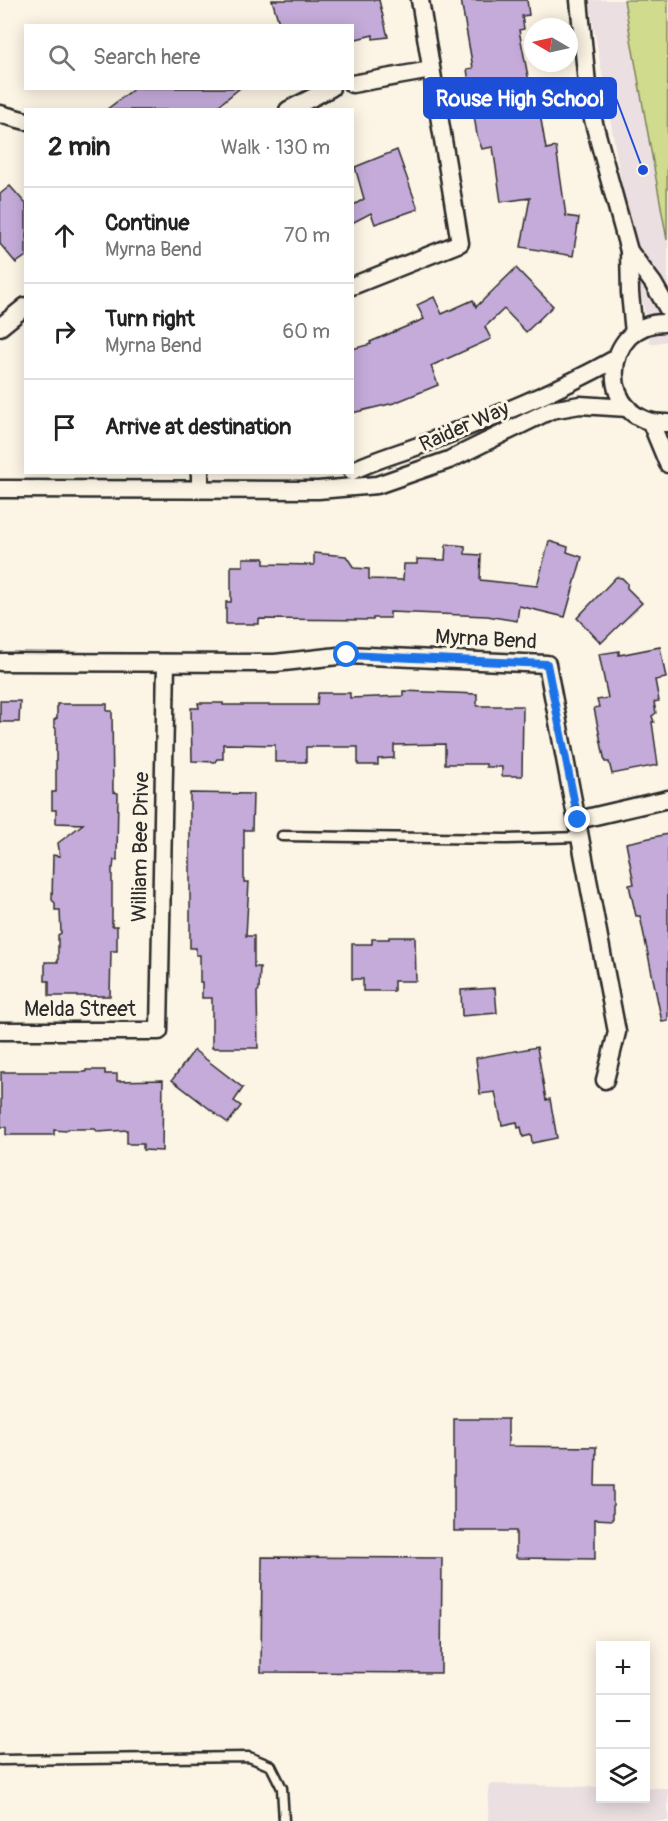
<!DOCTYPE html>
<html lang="en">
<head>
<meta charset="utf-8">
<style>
  :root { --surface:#fff; --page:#f6f6f6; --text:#222; --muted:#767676; --line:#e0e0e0 }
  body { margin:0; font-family:Pangolin,sans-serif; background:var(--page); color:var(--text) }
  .controls { position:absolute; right:18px; bottom:18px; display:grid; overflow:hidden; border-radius:0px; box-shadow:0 3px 15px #0003 }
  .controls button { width:54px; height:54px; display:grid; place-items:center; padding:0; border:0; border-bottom:2px solid var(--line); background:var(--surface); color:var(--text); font:30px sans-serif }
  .compass { position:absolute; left:524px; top:18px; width:54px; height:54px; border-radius:50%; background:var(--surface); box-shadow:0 3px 15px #0003; rotate:279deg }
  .stop { position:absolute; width:18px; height:18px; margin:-14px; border:4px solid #1a73e8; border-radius:50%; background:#fff }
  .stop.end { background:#1a73e8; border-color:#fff; box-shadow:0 2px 6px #0008 }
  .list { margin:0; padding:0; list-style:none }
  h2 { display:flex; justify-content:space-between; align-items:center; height:78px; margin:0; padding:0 24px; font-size:26px }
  h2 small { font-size:20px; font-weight:400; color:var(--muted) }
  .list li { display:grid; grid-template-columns:39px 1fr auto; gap:18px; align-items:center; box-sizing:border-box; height:96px; padding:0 24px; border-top:2px solid var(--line) }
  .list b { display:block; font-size:22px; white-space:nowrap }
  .list p { margin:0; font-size:20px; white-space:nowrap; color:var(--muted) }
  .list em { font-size:20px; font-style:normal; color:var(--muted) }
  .icon { flex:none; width:33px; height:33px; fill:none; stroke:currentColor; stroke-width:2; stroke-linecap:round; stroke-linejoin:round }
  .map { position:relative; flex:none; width:668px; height:1821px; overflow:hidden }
  .search { position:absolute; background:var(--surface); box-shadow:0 3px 15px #0003; left:24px; top:24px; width:330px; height:66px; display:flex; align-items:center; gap:15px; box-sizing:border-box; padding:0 21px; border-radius:0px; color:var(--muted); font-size:22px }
  .panel { position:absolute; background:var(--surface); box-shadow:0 3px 15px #0003; left:24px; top:108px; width:330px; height:366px; border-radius:0px }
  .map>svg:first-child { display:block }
</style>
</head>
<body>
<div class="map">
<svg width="668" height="1821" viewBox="0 0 668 1821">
  <rect width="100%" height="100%" fill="#fcf5e5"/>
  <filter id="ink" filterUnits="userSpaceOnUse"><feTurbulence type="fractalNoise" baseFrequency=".0167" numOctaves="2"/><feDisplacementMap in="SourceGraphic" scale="12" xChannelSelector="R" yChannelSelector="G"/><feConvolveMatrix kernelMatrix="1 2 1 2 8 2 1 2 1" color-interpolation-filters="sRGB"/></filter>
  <g filter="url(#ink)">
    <g fill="#ebdfe1">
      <path d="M 589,0 L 668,0 L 668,341 L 650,344 Z"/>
      <path d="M 489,1784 L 600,1787 L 600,1798 L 646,1798 L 646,1788 L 668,1788 L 668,1821 L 488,1821 Z"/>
    </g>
    <path fill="#d0db8e" stroke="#7e835c" stroke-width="1.5" d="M 624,0 L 668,0 L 667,240 Z"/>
    <g fill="#c4abd9" stroke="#2b2b2b" stroke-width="1.5">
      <path d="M 272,0 L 379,0 L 388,37 L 373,39 L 373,35 L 352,40 L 352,26 L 280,26 Z"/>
      <path d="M 461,0 L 527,0 L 529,15 L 522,16 L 524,29 L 519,30 L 532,97 L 537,96 L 546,149 L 556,147 L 566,216 L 579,218 L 573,256 L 521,247 L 530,198 L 501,202 L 493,147 L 482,149 L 477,135 L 467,69 L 473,68 Z"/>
      <path d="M 135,88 L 240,88 L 213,110 L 106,110 Z"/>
      <path d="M 397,150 L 418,209 L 375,224 L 371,213 L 352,223 L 352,206 L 364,199 L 355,167 Z"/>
      <path d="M 10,186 L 26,204 L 26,256 L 16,263 L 0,244 L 0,194 Z"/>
      <path d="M 516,268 L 553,306 L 526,332 L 504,309 L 485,327 L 491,339 L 431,366 L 438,385 L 394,403 L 352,413 L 352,349 L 371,344 L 370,342 L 424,319 L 417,305 L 434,297 L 442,314 L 473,300 L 476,307 Z"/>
      <path d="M 549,541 L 568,547 L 567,552 L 582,557 L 565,617 L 519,606 L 517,621 L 487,616 L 390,612 L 390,618 L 373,618 L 373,620 L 259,619 L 259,624 L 226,624 L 226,602 L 231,602 L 231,566 L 243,566 L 243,558 L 264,558 L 264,564 L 314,565 L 314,553 L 346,556 L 354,568 L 369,569 L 369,579 L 403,580 L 404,564 L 417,564 L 417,559 L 445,560 L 446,544 L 465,546 L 465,554 L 481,555 L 480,580 L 537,586 Z"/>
      <path d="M 616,577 L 622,578 L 627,583 L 627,588 L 642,603 L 601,643 L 577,618 Z"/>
      <path d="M 660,647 L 666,678 L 655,680 L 659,701 L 654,702 L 656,713 L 652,716 L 654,722 L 652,722 L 658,765 L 612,774 L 609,762 L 605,762 L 594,708 L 599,707 L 597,700 L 608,698 L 599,654 L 619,651 L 619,655 Z"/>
      <path d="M 403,691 L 477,694 L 477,706 L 523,706 L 522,776 L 502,776 L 502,767 L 486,767 L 486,764 L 445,764 L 445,744 L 394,745 L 394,758 L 378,759 L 378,765 L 358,765 L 358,747 L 306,747 L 306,762 L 275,762 L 275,745 L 223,744 L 223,759 L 217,759 L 215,762 L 192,761 L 191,708 L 199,708 L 198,703 L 223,703 L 223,705 L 317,705 L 318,693 L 350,693 L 350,698 L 403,696 Z"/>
      <path d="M 0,701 L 20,701 L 19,722 L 0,722 Z"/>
      <path d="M 57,704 L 107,704 L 107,711 L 112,711 L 113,792 L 118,793 L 117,860 L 114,860 L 113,868 L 112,868 L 112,926 L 117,926 L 117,951 L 111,951 L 110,996 L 49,996 L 49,981 L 45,981 L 45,962 L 58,962 L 58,935 L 61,933 L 60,910 L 55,910 L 55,903 L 52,900 L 53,855 L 60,856 L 58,843 L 83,824 L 56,823 L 56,810 L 52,810 L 52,792 L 56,792 L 56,729 L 54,726 L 54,720 L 57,718 Z"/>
      <path d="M 190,793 L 253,794 L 252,830 L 244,830 L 244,882 L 249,882 L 246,936 L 254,936 L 254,967 L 260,967 L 259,990 L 257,992 L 258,1048 L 212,1048 L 212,998 L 202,998 L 202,982 L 200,982 L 200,955 L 196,955 L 196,948 L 190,948 Z"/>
      <path d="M 668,834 L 668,1021 L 662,1022 L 640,916 L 636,916 L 631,894 L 629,885 L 634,884 L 626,843 Z"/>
      <path d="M 389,937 L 415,937 L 416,981 L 394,981 L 394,991 L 363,991 L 363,979 L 352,979 L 352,944 L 372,944 L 372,939 L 389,939 Z"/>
      <path d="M 495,988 L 497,1013 L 462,1016 L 461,990 Z"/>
      <path d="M 537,1047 L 546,1100 L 550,1099 L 557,1138 L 532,1143 L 531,1135 L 523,1137 L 521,1127 L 518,1128 L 517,1122 L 502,1125 L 495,1092 L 480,1094 L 476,1058 Z"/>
      <path d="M 194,1050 L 243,1088 L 234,1101 L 241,1106 L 228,1123 L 172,1080 Z"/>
      <path d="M 86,1070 L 105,1070 L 105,1074 L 117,1074 L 117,1081 L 163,1080 L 162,1151 L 143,1150 L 143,1144 L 127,1144 L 127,1130 L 98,1132 L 95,1129 L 68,1129 L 66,1131 L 54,1130 L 54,1135 L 6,1135 L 6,1127 L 1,1127 L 1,1072 L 86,1072 Z"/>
      <path d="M 454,1419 L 508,1419 L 508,1446 L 596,1447 L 595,1486 L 613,1486 L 613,1520 L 595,1519 L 595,1559 L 516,1558 L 516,1531 L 454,1531 Z"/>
      <path d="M 262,1557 L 442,1558 L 441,1673 L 261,1672 Z"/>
    </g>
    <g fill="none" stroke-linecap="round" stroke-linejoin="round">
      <defs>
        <g id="service">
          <path d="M 282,836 L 506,839 L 581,837"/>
          <path d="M 0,1760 L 249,1757 L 271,1766 L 282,1788 L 284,1821"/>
        </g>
        <g id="minor">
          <path d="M 579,0 L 589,105 L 629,251 L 630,293 L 634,333"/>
          <path d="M 352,84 L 431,70"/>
          <path d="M 288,110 L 331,88"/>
          <path d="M 0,114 L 26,121"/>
          <path d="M 629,251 L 653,283 L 668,309"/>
          <path d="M 352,286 L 460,243 L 420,0"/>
          <path d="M 668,323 C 599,319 595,426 668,423"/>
          <path d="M 0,327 L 26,306"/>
          <path d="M 651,423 L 668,464"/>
          <path d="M 352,471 C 376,459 401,453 426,443 C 490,418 555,393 615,359"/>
          <path d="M 0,489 L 318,490 L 377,485 L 449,460 L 551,410 L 580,405 L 628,408"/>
          <path d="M 200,489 L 200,472"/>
          <path d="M 0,662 L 275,663 L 347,655 L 547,664 L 617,1032 L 605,1080"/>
          <path d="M 578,820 L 668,799"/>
          <path d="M 0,1031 L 159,1031 L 166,663"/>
        </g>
      </defs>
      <use href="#service" stroke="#2b2b2b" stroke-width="13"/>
      <use href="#minor" stroke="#2b2b2b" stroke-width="21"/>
      <use href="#service" stroke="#fcf5e5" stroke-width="8"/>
      <use href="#minor" stroke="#fcf5e5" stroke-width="16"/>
    </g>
  </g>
  <g fill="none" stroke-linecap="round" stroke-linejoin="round" filter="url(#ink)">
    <path stroke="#1a73e8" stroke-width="8" d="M 347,655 L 547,664 L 578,820"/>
  </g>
  <g text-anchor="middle" stroke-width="6" stroke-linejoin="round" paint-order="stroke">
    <g font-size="21" fill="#2b2b2b" stroke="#fcf5e5">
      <text transform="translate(464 426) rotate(-24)" y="7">Raider Way</text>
      <text transform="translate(486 639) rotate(3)" y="7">Myrna Bend</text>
      <text transform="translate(140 847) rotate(-89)" y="7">William Bee Drive</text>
      <text x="80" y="1016">Melda Street</text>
    </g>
  </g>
  <path fill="none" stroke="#1d4ed8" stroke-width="2" d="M643 170L616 98"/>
  <circle fill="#1d4ed8" stroke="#fcf5e5" stroke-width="2" cx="643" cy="170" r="6"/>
  <rect fill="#1d4ed8" stroke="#1d4ed8" stroke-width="2" x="424" y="78" width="192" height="40" rx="6"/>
  <g font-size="22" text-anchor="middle" font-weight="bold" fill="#fff">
    <text x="520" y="106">Rouse High School</text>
  </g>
</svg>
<div class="controls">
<button>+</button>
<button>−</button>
<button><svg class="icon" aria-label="layers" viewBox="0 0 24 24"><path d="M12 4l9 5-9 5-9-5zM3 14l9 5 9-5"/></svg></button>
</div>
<svg class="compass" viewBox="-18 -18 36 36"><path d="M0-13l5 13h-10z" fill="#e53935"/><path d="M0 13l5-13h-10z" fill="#767676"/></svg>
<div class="stop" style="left:347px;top:655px"></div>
<div class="stop end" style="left:578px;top:820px"></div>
<div class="search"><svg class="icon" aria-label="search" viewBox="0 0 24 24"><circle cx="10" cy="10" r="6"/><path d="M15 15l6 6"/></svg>Search here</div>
<section class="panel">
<h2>2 min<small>Walk · 130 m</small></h2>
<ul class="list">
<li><svg class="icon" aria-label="ahead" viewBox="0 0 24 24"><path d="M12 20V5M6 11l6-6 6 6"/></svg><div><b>Continue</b><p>Myrna Bend</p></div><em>70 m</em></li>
<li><svg class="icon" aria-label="right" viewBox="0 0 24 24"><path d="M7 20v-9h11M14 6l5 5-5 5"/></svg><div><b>Turn right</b><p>Myrna Bend</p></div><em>60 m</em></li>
<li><svg class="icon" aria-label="arrive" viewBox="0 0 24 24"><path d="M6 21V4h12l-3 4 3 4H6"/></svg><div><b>Arrive at destination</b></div></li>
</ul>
</section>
</div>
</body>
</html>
